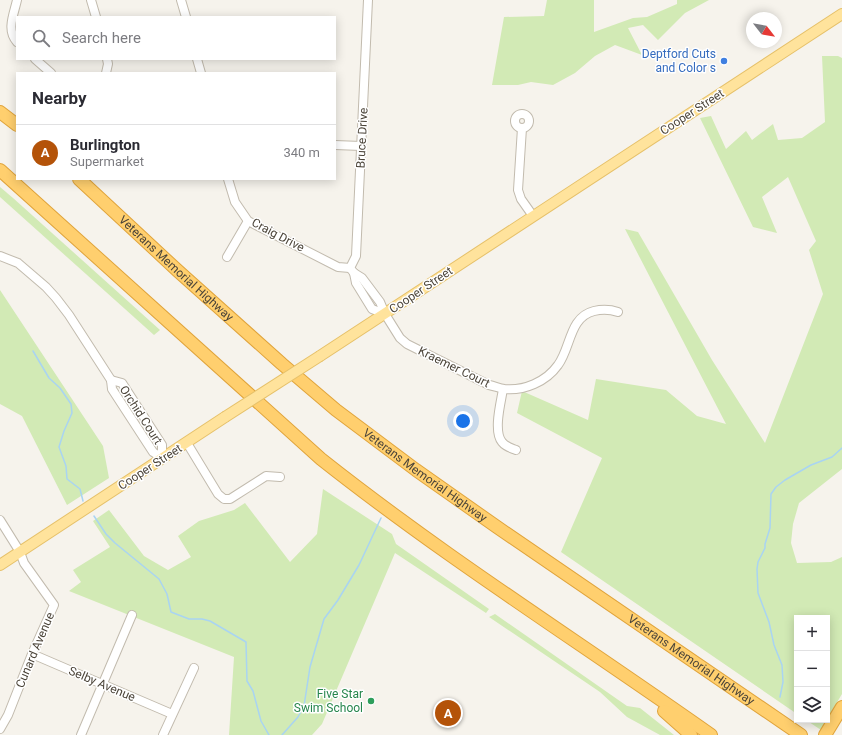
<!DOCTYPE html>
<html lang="en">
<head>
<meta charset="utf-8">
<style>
  :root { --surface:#fff; --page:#f7f7f7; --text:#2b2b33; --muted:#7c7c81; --line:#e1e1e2; --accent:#b45309 }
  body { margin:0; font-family:Roboto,sans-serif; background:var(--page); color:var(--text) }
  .controls { position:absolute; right:12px; bottom:12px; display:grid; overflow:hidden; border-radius:0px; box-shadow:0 2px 10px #0003 }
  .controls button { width:36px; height:36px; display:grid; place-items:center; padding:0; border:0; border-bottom:1px solid var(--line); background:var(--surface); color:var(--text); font:20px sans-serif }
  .compass { position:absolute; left:746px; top:12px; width:36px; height:36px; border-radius:50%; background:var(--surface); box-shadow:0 2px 10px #0003; rotate:121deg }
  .you { position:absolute; left:463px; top:421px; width:14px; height:14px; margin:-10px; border:3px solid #fff; border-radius:50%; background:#1a73e8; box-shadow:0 0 0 6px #1a73e833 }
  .badge { display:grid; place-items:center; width:26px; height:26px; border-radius:50%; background:var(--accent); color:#fff; font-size:13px; font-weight:700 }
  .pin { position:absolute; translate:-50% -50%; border:2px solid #fff; box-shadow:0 1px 4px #0006 }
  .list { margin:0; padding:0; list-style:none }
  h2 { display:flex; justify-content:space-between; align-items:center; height:52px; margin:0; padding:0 16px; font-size:17px }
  h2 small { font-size:13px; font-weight:400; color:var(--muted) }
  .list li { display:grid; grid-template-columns:26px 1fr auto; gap:12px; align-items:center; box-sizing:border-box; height:56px; padding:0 16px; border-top:1px solid var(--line) }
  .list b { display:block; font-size:15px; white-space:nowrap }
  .list p { margin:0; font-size:13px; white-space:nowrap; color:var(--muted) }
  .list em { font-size:13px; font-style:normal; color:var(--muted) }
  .icon { flex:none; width:22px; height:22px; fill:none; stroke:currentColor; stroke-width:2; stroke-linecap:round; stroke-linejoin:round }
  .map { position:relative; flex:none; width:842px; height:735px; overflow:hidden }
  .search { position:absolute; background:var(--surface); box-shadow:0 2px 10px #0003; left:16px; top:16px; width:320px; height:44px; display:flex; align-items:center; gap:10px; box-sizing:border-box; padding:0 14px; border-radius:0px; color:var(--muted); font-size:15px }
  .panel { position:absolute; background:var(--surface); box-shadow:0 2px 10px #0003; left:16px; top:72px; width:320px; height:108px; border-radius:0px }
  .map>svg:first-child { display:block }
</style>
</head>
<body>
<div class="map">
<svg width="842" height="735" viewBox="0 0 842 735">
  <rect width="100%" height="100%" fill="#f6f3ec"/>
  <g fill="#d2eab5">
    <path d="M 547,0 L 594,0 L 594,32 L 633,18 L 647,17 L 677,4 L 677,0 L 709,0 L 685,13 L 658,40 L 643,25 L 628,28 L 642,55 L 615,45 L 595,56 L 575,73 L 553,85 L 531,82 L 518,85 L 492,85 L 504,17 L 544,16 Z"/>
    <path d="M 822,56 L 838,56 L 842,58 L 842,469 L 799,503 L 793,524 L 791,543 L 797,563 L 831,562 L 842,557 L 842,694 L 827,719 L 827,618 L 797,618 L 797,714 L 561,552 L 602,458 L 517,413 L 522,391 L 588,420 L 596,379 L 666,390 L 697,416 L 726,424 L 625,229 L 638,232 L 712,360 L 765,443 L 823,294 L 809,250 L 816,241 L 788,177 L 762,197 L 777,233 L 753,227 L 700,118 L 711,116 L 726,149 L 746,131 L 752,140 L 773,124 L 778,140 L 802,138 L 825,122 Z"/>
    <path d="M 0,187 L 13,198 L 160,330 L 154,335 L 0,197 Z"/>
    <path d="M 0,290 L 103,446 L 109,478 L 67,505 L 22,416 L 0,404 Z"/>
    <path d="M 323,489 L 392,534 L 396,544 L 489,609 L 486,613 L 395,553 L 322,724 L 312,735 L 229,735 L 234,657 L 69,591 L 81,582 L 73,570 L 110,547 L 93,521 L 109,510 L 144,556 L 168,570 L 191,557 L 178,536 L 199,521 L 234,510 L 245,503 L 290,562 L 317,534 Z"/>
    <path d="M 495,614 L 627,706 L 640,708 L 674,735 L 660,735 L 627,717 L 600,692 L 489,617 Z"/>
    <path d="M 806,720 L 826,720 L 821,730 Z"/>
  </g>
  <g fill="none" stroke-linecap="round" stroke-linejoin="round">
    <g stroke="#a9d4f2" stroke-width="1.5">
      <path d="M 33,351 L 49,378 L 60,388 L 71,404 L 72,413 L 64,431 L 59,447 L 66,466 L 67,479 L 80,489 L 83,501"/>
      <path d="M 94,516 L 106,534 L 115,543 L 159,579 L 167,594 L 171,612 L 189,619 L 202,619 L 210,621 L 246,642 L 247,681 L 253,691 L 261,721 L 269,735"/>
      <path d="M 780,697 L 783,682 L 782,665 L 774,645 L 769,622 L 758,593 L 757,569 L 758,562 L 765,548 L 765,544 L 770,528 L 771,494 L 776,487 L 785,480 L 811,465 L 832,457 L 842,448"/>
      <path d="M 282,735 L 298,717 L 304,706 L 310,667 L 324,619 L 338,600 L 359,565 L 381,518"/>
    </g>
    <defs>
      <g id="minor">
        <path d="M 91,0 L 96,17"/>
        <path d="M 181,0 L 186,17"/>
        <path d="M 368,0 L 356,256 L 350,268 L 354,273 L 362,278 L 380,302 L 385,314 L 400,338 L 407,344 L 489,385 C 494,386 499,388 504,389 C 524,391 546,382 558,365 C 571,348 569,317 594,311 C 603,309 609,309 618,312"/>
        <path d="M 17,42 C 6,30 14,14 17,0"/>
        <path d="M 35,59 L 51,73"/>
        <path d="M 197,59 L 201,73"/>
        <path d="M 106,73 L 108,64 L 107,59"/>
        <circle cx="522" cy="121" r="7"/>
        <path d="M 522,128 L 518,190 L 521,199 L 533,216"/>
        <path d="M 335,145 L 361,146"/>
        <path d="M 228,179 L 235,202 L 248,221 L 338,267 L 350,268"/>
        <path d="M 0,256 L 18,263 L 46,287 L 56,298 L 69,315 L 111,380 L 112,389 L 153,452 L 162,458"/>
        <path d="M 227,257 L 248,221"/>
        <path d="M 354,273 L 356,283 L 372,309 L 385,314"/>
        <path d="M 111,380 L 122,383 L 162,445 L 162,458"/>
        <path d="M 503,389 C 501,402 493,431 502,442 C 506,447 511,448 516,450"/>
        <path d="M 187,443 L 218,494 L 224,499 L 230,499 L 266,476 L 280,477"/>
        <path d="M 0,520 L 20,552 L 24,563 L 54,605 L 32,654 L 8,715 L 0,729"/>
        <path d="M 32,654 L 172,714"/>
        <path d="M 81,735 L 132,615"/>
        <path d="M 163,735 L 194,668"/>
      </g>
      <g id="major">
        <path d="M 320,356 L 842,14"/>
        <path d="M 0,565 L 225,417"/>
      </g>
      <g id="highway">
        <path d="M 0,112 L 17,125"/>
        <path d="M 0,170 L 321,459 C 446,558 581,643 711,735"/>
        <path id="s1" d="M 79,179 L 178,271 L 282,364 L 336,410 L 416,470 L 497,527 L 801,735"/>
        <path d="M 664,711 L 691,735"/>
        <path d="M 825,735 L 842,707"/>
      </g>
    </defs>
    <use href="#minor" stroke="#c2bbae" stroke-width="10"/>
    <use href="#major" stroke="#e6c16a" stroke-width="12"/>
    <use href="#highway" stroke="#e0a43c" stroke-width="14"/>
    <use href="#minor" stroke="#fff" stroke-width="8"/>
    <use href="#major" stroke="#ffe39c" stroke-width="10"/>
    <use href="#highway" stroke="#ffcf6e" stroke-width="12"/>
    <defs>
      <path id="major-bridge" d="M 225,417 L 320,356"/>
    </defs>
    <use href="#major-bridge" stroke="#e6c16a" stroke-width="12" stroke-linecap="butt"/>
    <use href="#major-bridge" stroke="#ffe39c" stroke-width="10"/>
  </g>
  <circle fill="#3f7fe0" stroke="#fff" stroke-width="1.5" cx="724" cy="61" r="4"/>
  <circle fill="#2e9e5b" stroke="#fff" stroke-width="1.5" cx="371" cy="701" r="4"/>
  <g text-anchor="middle" stroke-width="3" stroke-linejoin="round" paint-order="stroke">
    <g font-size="12" fill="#366cbe" stroke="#fff" text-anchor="end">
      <text x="716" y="58">Deptford Cuts<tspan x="716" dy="14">and Color s</tspan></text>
    </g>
    <g font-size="12" fill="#4b4439" stroke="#fff">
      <text transform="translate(692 112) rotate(-33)" y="4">Cooper Street</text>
      <text transform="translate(362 138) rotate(-87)" y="4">Bruce Drive</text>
      <text transform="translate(278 235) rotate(28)" y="4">Craig Drive</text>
      <text dy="4" stroke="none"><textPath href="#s1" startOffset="132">Veterans Memorial Highway</textPath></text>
      <text transform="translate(421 290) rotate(-34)" y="4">Cooper Street</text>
      <text transform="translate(454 367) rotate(26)" y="4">Kraemer Court</text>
      <text transform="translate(141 415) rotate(57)" y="4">Orchid Court</text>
      <text transform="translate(150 467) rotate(-33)" y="4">Cooper Street</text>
      <text dy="4" stroke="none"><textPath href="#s1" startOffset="456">Veterans Memorial Highway</textPath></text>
      <text transform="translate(35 650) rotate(-67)" y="4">Cunard Avenue</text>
      <text dy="4" stroke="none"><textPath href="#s1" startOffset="780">Veterans Memorial Highway</textPath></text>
      <text transform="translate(102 684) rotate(23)" y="4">Selby Avenue</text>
    </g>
    <g font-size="12" fill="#27864d" stroke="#fff" text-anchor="end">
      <text x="363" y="698">Five Star<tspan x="363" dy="14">Swim School</tspan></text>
    </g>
  </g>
</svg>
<div class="controls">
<button>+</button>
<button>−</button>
<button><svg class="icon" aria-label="layers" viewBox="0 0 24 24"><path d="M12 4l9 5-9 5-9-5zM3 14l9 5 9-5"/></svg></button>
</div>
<svg class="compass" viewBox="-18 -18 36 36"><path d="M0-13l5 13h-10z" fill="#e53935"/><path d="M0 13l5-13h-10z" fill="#7c7c81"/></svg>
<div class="you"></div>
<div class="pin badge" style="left:448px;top:713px">A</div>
<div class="search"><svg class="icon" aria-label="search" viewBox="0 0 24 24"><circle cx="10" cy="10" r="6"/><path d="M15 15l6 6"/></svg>Search here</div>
<section class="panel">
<h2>Nearby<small></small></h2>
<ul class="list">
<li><span class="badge">A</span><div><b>Burlington</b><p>Supermarket</p></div><em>340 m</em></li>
</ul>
</section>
</div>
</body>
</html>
